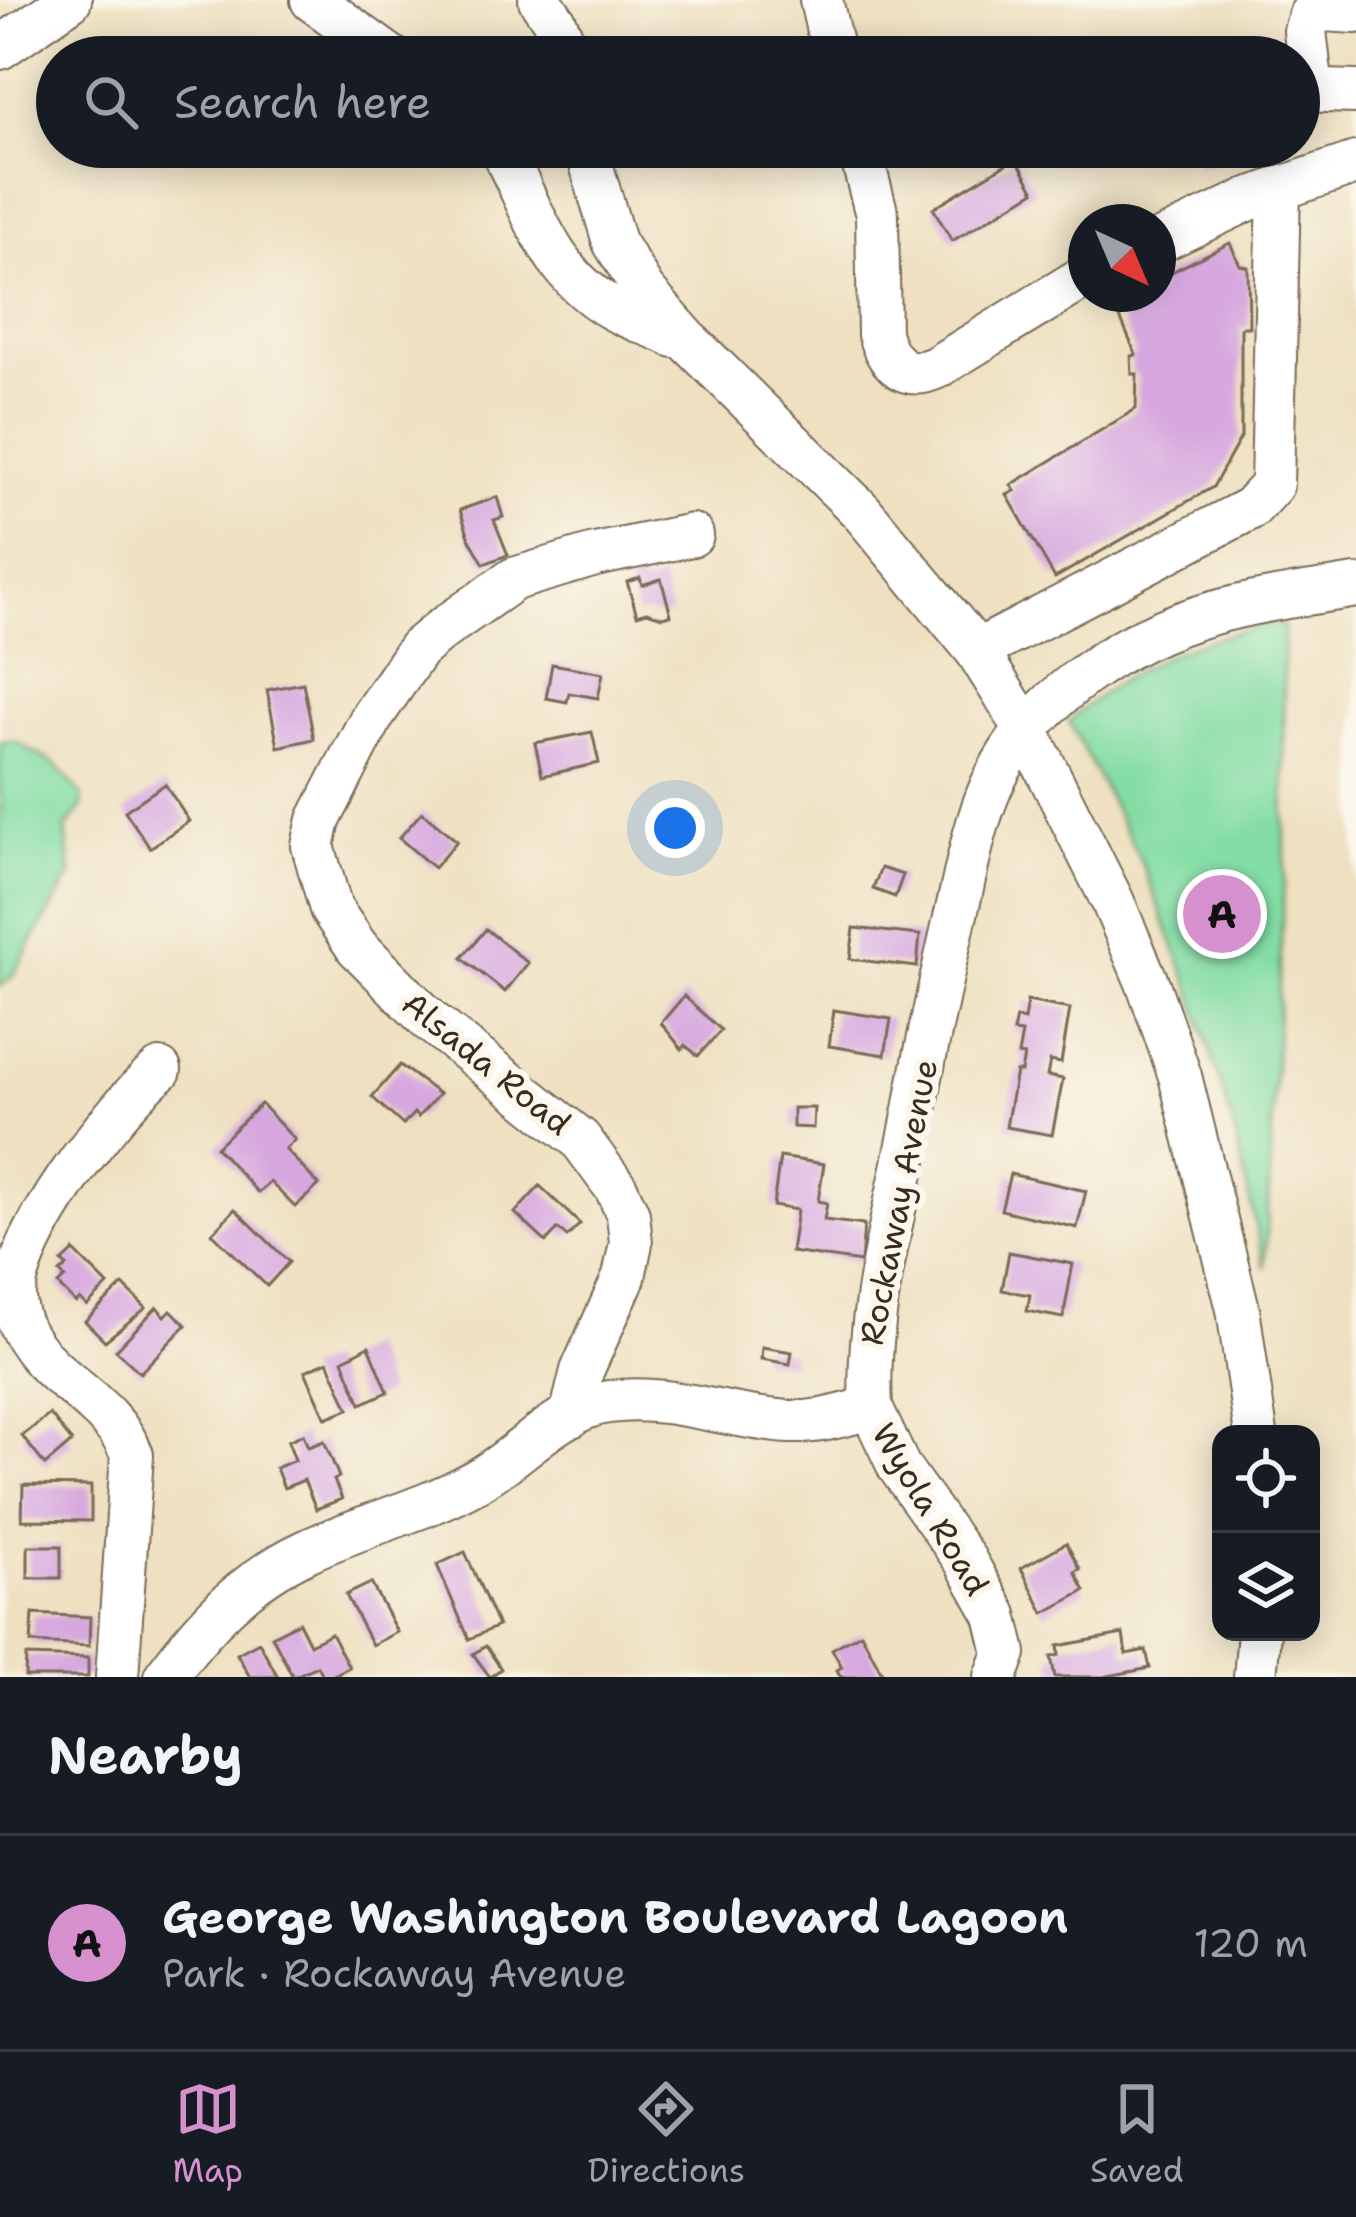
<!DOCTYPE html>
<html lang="en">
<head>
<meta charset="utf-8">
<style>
  :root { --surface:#171b24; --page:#242831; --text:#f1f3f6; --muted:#9ea1a6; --line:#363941; --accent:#d690ce }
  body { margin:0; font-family:"Shantell Sans",sans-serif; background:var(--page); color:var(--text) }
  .controls { position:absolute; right:36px; bottom:36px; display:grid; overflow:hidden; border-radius:24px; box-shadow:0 6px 30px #0003 }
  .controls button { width:108px; height:108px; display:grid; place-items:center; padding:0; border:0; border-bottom:3px solid var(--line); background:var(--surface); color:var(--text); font:60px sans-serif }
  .compass { position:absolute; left:1068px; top:204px; width:108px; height:108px; border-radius:50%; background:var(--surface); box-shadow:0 6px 30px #0003; rotate:136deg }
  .you { position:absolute; left:675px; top:828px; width:42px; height:42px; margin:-30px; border:9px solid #fff; border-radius:50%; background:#1a73e8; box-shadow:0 0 0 18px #1a73e833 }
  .badge { display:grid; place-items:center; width:78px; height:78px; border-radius:50%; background:var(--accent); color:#111; font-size:39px; font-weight:700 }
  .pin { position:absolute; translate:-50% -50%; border:6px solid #fff; box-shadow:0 3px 12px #0006 }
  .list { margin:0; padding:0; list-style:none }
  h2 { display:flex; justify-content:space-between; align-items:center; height:156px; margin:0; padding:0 48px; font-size:51px }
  h2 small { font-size:39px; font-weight:400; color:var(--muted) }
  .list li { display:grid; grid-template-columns:78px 1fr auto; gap:36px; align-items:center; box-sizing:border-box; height:216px; padding:0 48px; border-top:3px solid var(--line) }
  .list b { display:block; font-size:45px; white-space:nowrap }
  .list p { margin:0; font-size:39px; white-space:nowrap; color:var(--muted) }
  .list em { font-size:39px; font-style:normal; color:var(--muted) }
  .icon { flex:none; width:66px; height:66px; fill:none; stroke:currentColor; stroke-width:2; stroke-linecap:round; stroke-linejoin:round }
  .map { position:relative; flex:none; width:1356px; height:1677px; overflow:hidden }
  .search { position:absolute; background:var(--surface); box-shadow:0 6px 30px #0003; left:36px; right:36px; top:36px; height:132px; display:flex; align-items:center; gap:30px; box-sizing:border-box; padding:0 42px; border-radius:66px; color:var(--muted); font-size:45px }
  .sheet { height:372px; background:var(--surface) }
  nav { display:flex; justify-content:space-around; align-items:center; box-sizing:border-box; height:168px; border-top:3px solid var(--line); background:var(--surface); font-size:33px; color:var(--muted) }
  nav a { display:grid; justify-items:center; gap:6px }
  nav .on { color:var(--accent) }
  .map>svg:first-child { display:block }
</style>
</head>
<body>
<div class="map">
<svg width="1356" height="1677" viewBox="0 0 1356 1677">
  <rect width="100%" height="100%" fill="#fbf7ec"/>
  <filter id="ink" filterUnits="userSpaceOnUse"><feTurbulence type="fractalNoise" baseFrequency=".00833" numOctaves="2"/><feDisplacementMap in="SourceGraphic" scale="24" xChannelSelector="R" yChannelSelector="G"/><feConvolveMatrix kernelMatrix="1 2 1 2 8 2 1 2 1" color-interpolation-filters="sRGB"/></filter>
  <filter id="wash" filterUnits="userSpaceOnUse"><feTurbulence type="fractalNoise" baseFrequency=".004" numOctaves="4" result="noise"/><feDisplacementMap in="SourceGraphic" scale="48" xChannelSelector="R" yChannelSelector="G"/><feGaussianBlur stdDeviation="2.7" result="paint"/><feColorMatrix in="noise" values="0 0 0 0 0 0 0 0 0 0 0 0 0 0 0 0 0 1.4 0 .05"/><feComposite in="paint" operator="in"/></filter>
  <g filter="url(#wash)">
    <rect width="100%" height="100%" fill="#eee0c0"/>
    <g fill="#83dda4" stroke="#5f8461" stroke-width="3">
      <path d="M 1283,624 L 1285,862 L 1265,1268 L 1232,1121 L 1191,989 L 1140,859 L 1069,721 C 1130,665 1200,634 1283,624 Z"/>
      <path d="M 15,741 L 56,765 L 83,796 L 81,809 L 66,828 L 71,875 L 13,975 L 0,987 L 0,742 Z"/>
    </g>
    <g id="blocks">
      <g fill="#d7a8df">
        <path d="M 1241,38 L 1246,57 L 1194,57 L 1192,52 Z"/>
        <path d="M 1195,147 L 1260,147 L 1260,148 L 1200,165 Z"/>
        <path d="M 1016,158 L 1035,191 L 952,241 L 933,208 Z"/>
        <path d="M 1230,243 L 1240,265 L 1248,267 L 1249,327 L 1241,327 L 1241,437 L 1213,487 L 1055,578 L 1007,495 L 1015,491 L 1011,485 L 1136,409 L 1137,374 L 1132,374 L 1131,356 L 1136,355 L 1113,301 L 1127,294 L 1158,294 L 1158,279 Z"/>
        <path d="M 497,497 L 503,517 L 494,520 L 508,555 L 484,564 L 470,540 L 460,510 Z"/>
        <path d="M 640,578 L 642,585 L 661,579 L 671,615 L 662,617 L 647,612 L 637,615 L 627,582 Z"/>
        <path d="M 552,664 L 603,673 L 598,698 L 569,693 L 567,702 L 546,698 Z"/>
        <path d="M 303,683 L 314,739 L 278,747 L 267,690 Z"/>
        <path d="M 592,732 L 599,763 L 542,776 L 535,743 Z"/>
        <path d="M 165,784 L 189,821 L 150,848 L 125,811 Z"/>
        <path d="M 422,812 L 457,841 L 434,868 L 399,838 Z"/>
        <path d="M 881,868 L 903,875 L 895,897 L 873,889 Z"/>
        <path d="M 854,928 L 920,935 L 917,967 L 850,959 Z"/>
        <path d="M 486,929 L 528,963 L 505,992 L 462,958 Z"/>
        <path d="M 684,996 L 721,1030 L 698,1056 L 685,1045 L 682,1049 L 661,1023 Z"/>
        <path d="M 1027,1001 L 1070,1009 L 1061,1063 L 1050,1061 L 1047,1076 L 1063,1079 L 1052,1135 L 1006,1127 L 1016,1072 L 1021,1072 L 1024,1056 L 1018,1055 L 1022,1033 L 1013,1032 L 1016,1018 L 1024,1020 Z"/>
        <path d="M 834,1010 L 891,1019 L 885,1055 L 829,1046 Z"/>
        <path d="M 400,1065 L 439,1094 L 418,1117 L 414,1113 L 403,1125 L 372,1097 Z"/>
        <path d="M 261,1104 L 295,1140 L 285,1149 L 319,1185 L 295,1207 L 270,1182 L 258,1193 L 216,1147 Z"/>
        <path d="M 793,1108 L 814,1108 L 813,1128 L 793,1127 Z"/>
        <path d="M 780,1157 L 824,1164 L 818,1201 L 827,1203 L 824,1220 L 864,1225 L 861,1262 L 791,1252 L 797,1210 L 773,1206 Z"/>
        <path d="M 1010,1174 L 1086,1191 L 1077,1228 L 1001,1210 Z"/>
        <path d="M 540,1186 L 580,1224 L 567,1237 L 558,1229 L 546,1242 L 515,1213 Z"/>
        <path d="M 235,1209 L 289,1262 L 267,1286 L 212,1233 Z"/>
        <path d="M 74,1251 L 108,1285 L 87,1306 L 80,1299 L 76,1303 L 58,1285 L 65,1278 L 60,1273 L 67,1266 L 62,1262 Z"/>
        <path d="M 1009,1252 L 1073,1264 L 1063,1318 L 1027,1311 L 1030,1295 L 1002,1290 Z"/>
        <path d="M 123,1285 L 146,1308 L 105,1341 L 85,1321 Z"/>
        <path d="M 157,1307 L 165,1316 L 171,1310 L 186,1325 L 140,1373 L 116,1350 Z"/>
        <path d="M 369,1346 L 388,1392 L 361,1404 L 343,1360 Z"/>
        <path d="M 762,1347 L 792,1352 L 790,1364 L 761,1359 Z"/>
        <path d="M 328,1361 L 349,1409 L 326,1418 L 305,1371 Z"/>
        <path d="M 50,1414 L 72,1442 L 45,1465 L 22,1436 Z"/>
        <path d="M 303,1434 L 308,1447 L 324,1441 L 339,1477 L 334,1480 L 342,1499 L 316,1509 L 304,1480 L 284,1488 L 276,1468 L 295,1460 L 288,1441 Z"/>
        <path d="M 23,1485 L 91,1486 L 91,1521 L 22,1520 Z"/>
        <path d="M 1066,1543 L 1080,1569 L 1075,1572 L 1085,1591 L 1044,1613 L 1021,1568 Z"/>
        <rect x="28" y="1546" width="33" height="32"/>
        <path d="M 465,1552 L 498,1626 L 469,1639 L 437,1565 Z"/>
        <path d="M 371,1583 L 397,1632 L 372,1645 L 346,1595 Z"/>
        <path d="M 33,1614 L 90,1617 L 89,1646 L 31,1643 Z"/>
        <path d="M 299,1622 L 310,1644 L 331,1633 L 349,1667 L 330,1677 L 323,1677 L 317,1666 L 293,1677 L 272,1636 Z"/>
        <path d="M 861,1633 L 884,1677 L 841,1677 L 837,1670 L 842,1667 L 832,1649 Z"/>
        <path d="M 1123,1634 L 1126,1654 L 1146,1650 L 1150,1668 L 1103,1677 L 1055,1677 L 1051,1657 L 1059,1655 L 1058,1646 Z"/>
        <path d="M 259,1642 L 278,1677 L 250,1677 L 237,1654 Z"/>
        <path d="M 486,1646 L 501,1669 L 490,1677 L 473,1654 Z"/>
        <path d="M 26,1656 L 88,1658 L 88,1677 L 25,1677 Z"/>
      </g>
    </g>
  </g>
  <g filter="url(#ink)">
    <use href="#blocks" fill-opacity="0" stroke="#7a6a57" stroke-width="3"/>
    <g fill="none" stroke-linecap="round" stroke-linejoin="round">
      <defs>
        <g id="minor">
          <path d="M 312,0 L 391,57"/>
          <path d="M 540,0 L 555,22 L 570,57"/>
          <path d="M 821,0 L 834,57"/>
          <path d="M 1356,12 L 1324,10 L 1310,15 L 1305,31 L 1311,82 L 1324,91 L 1356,92"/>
          <path d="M 0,48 L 70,0"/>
          <path d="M 500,147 C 534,209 547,272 613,309 C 632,320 654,325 674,336"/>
          <path d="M 586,147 L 614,242 L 644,291 L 691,344 L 861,511 L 977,651 L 1027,731 L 1112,900 L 1149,987 L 1180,1076 L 1238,1309 L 1256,1434"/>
          <path d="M 859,147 L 877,215 L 879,334 C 888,364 906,382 937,367 L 1086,276"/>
          <path d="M 1158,242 L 1249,199 L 1356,163"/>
          <path d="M 977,651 L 1251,508 L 1272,485 L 1279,188"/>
          <path d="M 871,1408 L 899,1467 L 965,1560 L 996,1615 L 1005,1653 L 996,1677"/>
          <path d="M 571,1416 L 582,1371 L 624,1277 L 631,1243 L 628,1214 L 616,1188 L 580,1139 L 429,1020 L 357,947 L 331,909 L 313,846 L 319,820 L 373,715 L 418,649 L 441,630 L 514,579 L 595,555 L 692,535"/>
          <path d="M 117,1677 L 132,1455 C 112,1403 57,1385 29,1341 C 20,1328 15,1313 14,1298 C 13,1239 115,1106 160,1070"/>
          <path d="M 165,1677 C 204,1624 246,1579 307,1551 C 362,1525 423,1511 476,1481 C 519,1458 558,1408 609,1402 C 670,1393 730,1419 790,1422 C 819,1423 844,1415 871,1408 C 865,1306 898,1205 916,1104 C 927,1042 941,980 955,918 C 966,874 973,828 991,787 C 1030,699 1123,638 1213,613 C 1260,600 1308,594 1356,586"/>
          <path d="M 1255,1677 L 1259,1632"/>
        </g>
      </defs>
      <use href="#minor" stroke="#7a6a57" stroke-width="46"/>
      <use href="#minor" stroke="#fff" stroke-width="42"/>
    </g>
  </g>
  <g text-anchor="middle" stroke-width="12" stroke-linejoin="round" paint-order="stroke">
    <g font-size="33" fill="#3b2a1e" stroke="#fbf7ec">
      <text transform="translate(487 1063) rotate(39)" y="12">Alsada Road</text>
      <text transform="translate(898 1202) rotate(-79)" y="12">Rockaway Avenue</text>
      <text transform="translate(931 1509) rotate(59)" y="12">Wyola Road</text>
    </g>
  </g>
</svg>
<div class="controls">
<button><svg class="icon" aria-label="locate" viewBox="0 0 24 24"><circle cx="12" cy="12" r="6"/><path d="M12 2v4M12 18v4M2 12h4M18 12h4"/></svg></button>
<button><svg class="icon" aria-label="layers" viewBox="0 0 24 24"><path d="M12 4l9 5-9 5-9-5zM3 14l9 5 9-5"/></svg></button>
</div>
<svg class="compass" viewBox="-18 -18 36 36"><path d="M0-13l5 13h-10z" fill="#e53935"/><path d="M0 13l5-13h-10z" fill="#9ea1a6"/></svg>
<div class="you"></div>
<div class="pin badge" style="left:1222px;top:914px">A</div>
<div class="search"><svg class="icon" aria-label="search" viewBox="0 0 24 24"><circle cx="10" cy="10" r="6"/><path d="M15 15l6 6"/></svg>Search here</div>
</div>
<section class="sheet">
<h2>Nearby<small></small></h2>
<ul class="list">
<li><span class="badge">A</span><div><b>George Washington Boulevard Lagoon</b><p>Park · Rockaway Avenue</p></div><em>120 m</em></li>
</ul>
</section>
<nav>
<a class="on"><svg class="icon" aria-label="map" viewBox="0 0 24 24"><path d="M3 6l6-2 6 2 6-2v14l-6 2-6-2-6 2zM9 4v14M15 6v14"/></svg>Map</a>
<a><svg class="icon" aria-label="directions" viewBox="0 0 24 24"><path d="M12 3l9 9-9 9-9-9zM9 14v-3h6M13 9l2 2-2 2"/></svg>Directions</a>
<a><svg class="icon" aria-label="saved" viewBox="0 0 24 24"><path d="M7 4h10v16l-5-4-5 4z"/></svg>Saved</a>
</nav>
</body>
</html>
